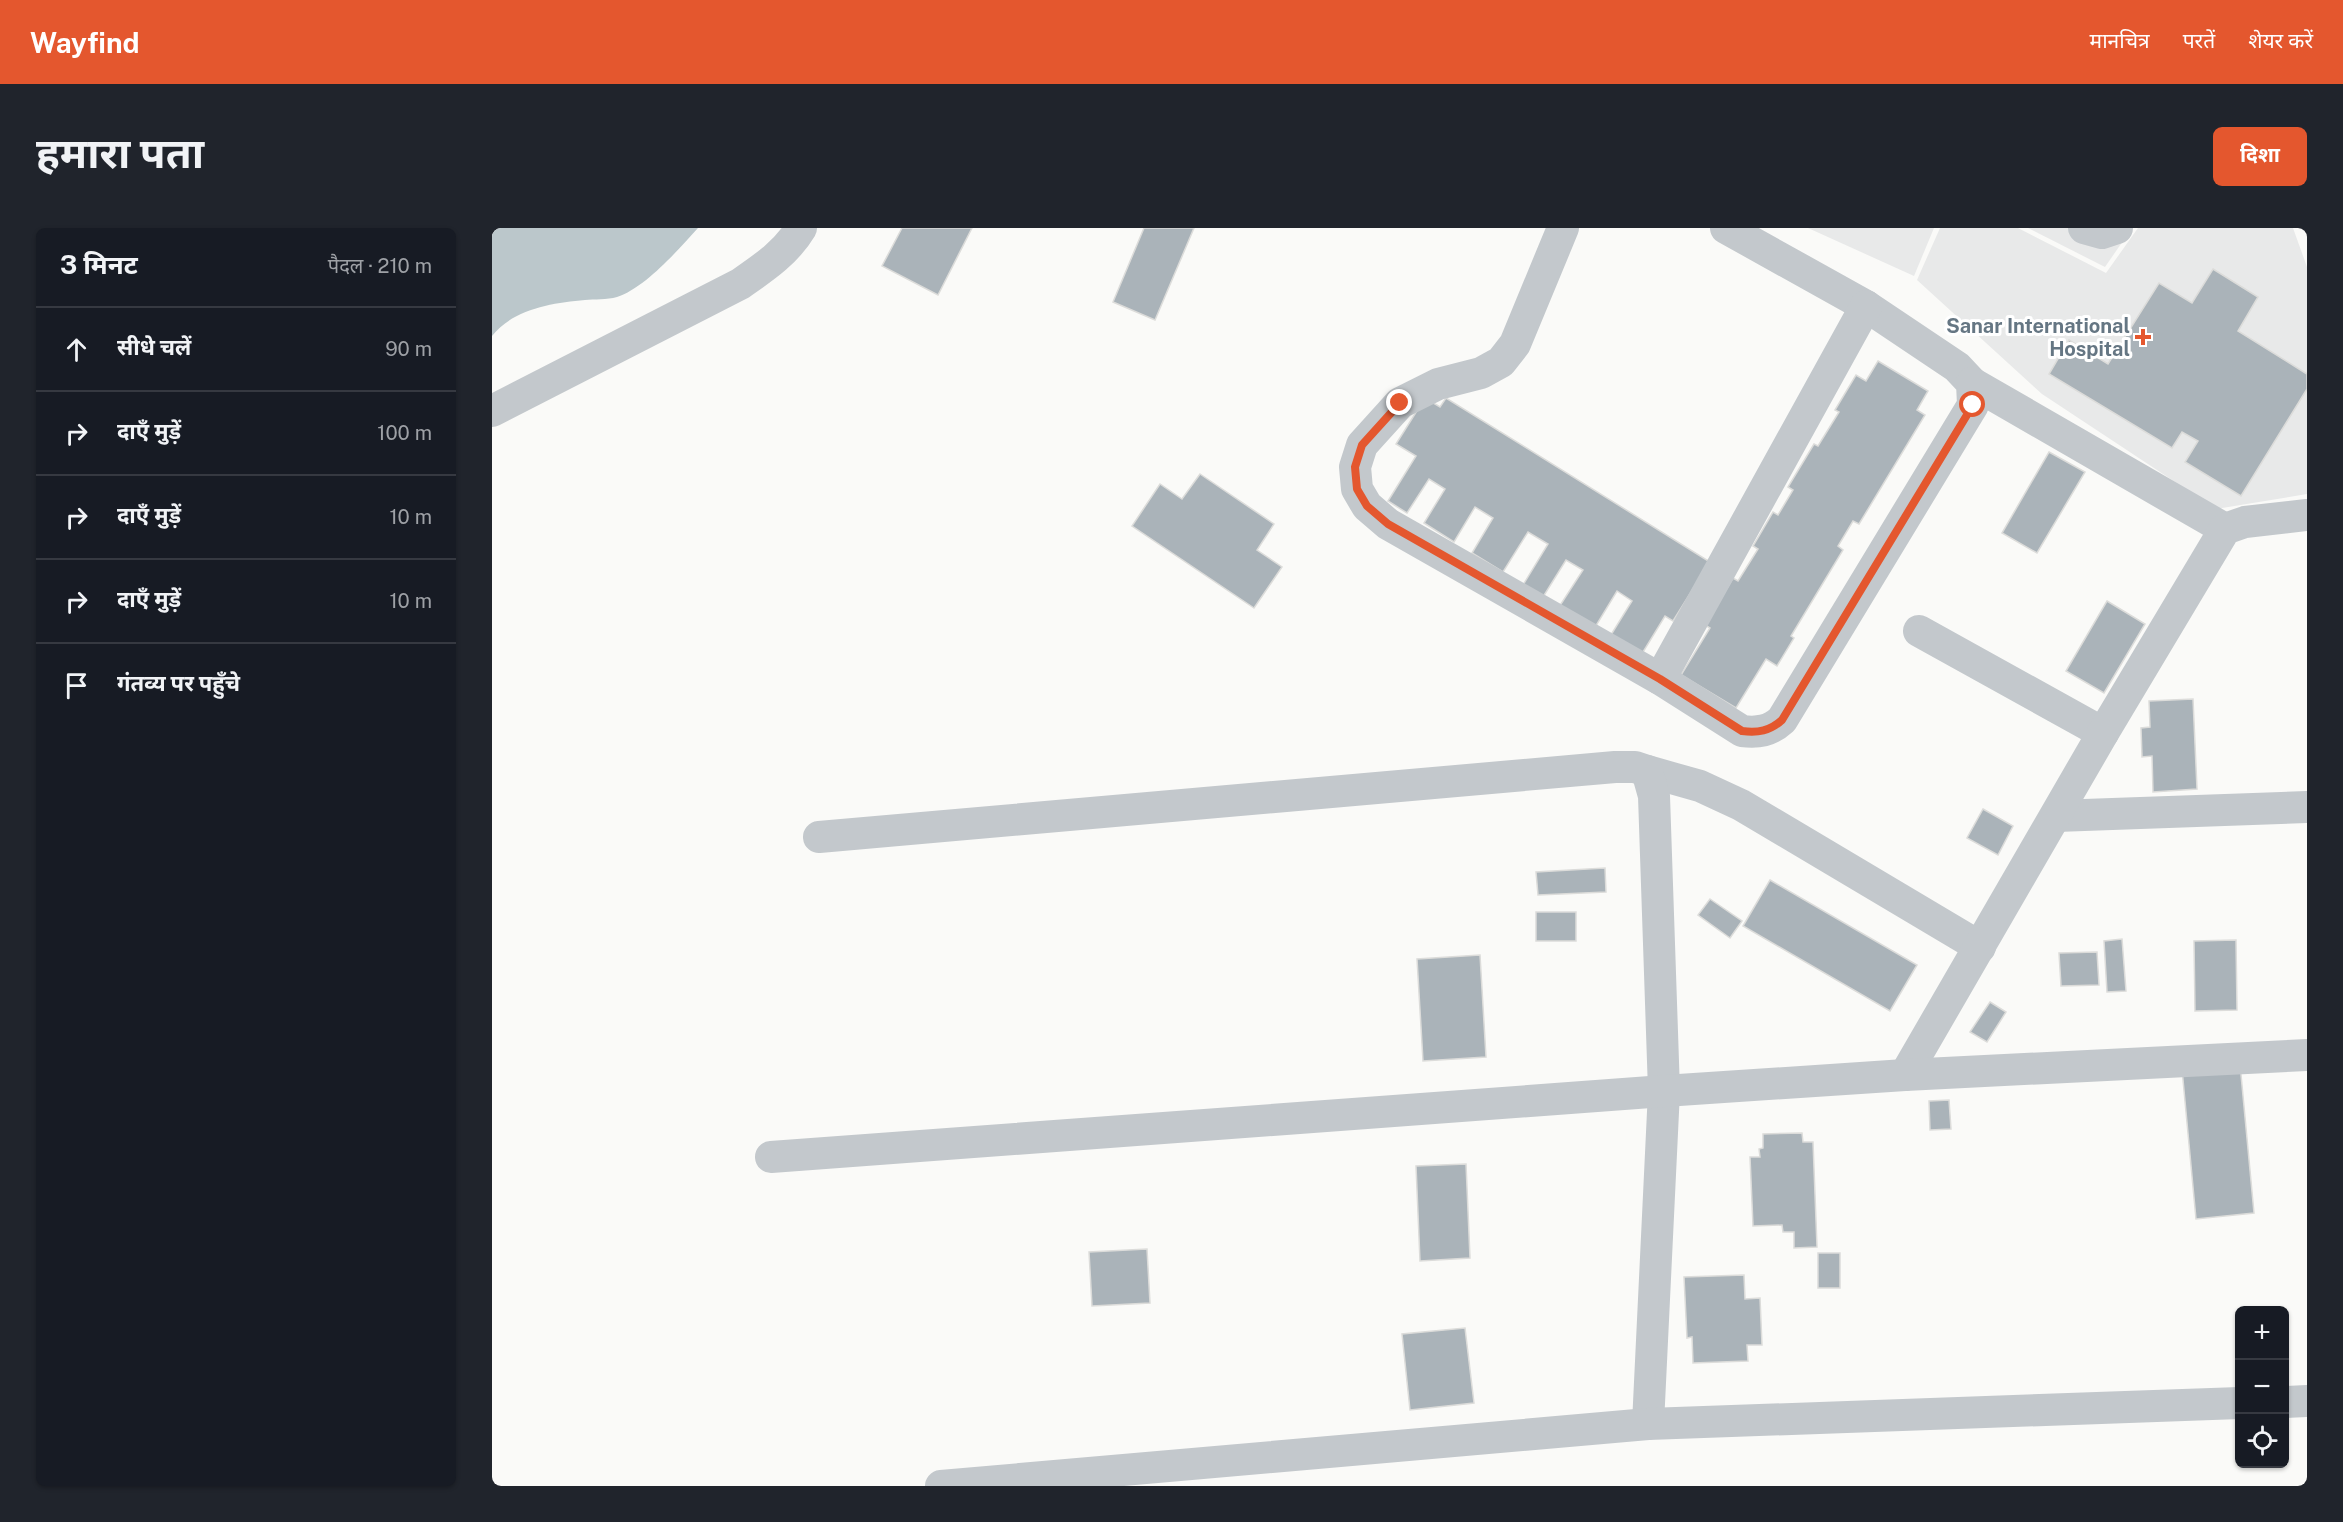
<!DOCTYPE html>
<html lang="hi">
<head>
<meta charset="utf-8">
<style>
  :root { --surface:#171b24; --page:#20242c; --text:#f1f3f6; --muted:#9ea1a6; --line:#363941; --accent:#e4572e }
  body { margin:0; font-family:"Public Sans","Noto Sans Devanagari",sans-serif; background:var(--page); color:var(--text) }
  .controls { position:absolute; right:18px; bottom:18px; display:grid; overflow:hidden; border-radius:9px; box-shadow:0 2px 4px #0004 }
  .controls button { width:54px; height:54px; display:grid; place-items:center; padding:0; border:0; border-bottom:2px solid var(--line); background:var(--surface); color:var(--text); font:30px sans-serif }
  .stop { position:absolute; width:18px; height:18px; margin:-14px; border:4px solid #e4572e; border-radius:50%; background:#fff }
  .stop.end { background:#e4572e; border-color:#fff; box-shadow:0 2px 6px #0008 }
  .list { margin:0; padding:0; list-style:none }
  h2 { display:flex; justify-content:space-between; align-items:center; height:78px; margin:0; padding:0 24px; font-size:26px }
  h2 small { font-size:20px; font-weight:400; color:var(--muted) }
  .list li { display:grid; grid-template-columns:39px 1fr auto; gap:18px; align-items:center; box-sizing:border-box; height:84px; padding:0 24px; border-top:2px solid var(--line) }
  .list b { display:block; font-size:22px; white-space:nowrap }
  .list em { font-size:20px; font-style:normal; color:var(--muted) }
  .icon { flex:none; width:33px; height:33px; fill:none; stroke:currentColor; stroke-width:2; stroke-linecap:round; stroke-linejoin:round }
  .map { position:relative; flex:none; width:1815px; height:1258px; overflow:hidden; border-radius:9px }
  header { display:flex; align-items:center; gap:36px; box-sizing:border-box; height:84px; padding:0 30px; background:var(--accent); color:#fff }
  header strong { font-size:28px }
  nav { display:flex; gap:33px; margin-inline-start:auto; font-size:21px }
  .intro { display:flex; align-items:center; justify-content:space-between; box-sizing:border-box; height:144px; padding:0 36px }
  h1 { margin:0; font-size:42px }
  .button { padding:15px 27px; border-radius:9px; background:var(--accent); color:#fff; font-size:21px; font-weight:700 }
  main { display:flex; gap:36px; padding:0 36px }
  aside { flex:1; background:var(--surface); border-radius:9px; box-shadow:0 2px 4px #0004 }
  .map>svg:first-child { display:block }
</style>
</head>
<body>
<header>
<strong>Wayfind</strong>
<nav><a>मानचित्र</a><a>परतें</a><a>शेयर करें</a></nav>
</header>
<div class="intro"><h1>हमारा पता</h1><a class="button">दिशा</a></div>
<main>
<aside>
<h2>3 मिनट<small>पैदल · 210 m</small></h2>
<ul class="list">
<li><svg class="icon" aria-label="ahead" viewBox="0 0 24 24"><path d="M12 20V5M6 11l6-6 6 6"/></svg><div><b>सीधे चलें</b></div><em>90 m</em></li>
<li><svg class="icon" aria-label="right" viewBox="0 0 24 24"><path d="M7 20v-9h11M14 6l5 5-5 5"/></svg><div><b>दाएँ मुड़ें</b></div><em>100 m</em></li>
<li><svg class="icon" aria-label="right" viewBox="0 0 24 24"><path d="M7 20v-9h11M14 6l5 5-5 5"/></svg><div><b>दाएँ मुड़ें</b></div><em>10 m</em></li>
<li><svg class="icon" aria-label="right" viewBox="0 0 24 24"><path d="M7 20v-9h11M14 6l5 5-5 5"/></svg><div><b>दाएँ मुड़ें</b></div><em>10 m</em></li>
<li><svg class="icon" aria-label="arrive" viewBox="0 0 24 24"><path d="M6 21V4h12l-3 4 3 4H6"/></svg><div><b>गंतव्य पर पहुँचे</b></div></li>
</ul>
</aside>
<div class="map">
<svg width="1815" height="1258" viewBox="0 0 1815 1258">
  <rect width="100%" height="100%" fill="#fafaf8"/>
  <g fill="#e8e9e9">
    <path d="M 1316,0 L 1442,0 L 1422,48 Z"/>
    <path d="M 1448,0 L 1526,0 L 1614,45 L 1646,0 L 1801,0 L 1815,39 L 1815,266 L 1724,281 L 1550,166 L 1425,52 Z"/>
    <path d="M 1536,0 L 1640,0 L 1613,39 Z"/>
  </g>
  <path fill="#bbc7cb" d="M 0,0 L 206,0 C 186,22 153,60 125,69 C 115,72 102,71 93,72 C 60,75 21,81 0,108 Z"/>
  <g fill="#aab3b9" stroke="#dcdcda" stroke-width="1.5">
    <path d="M 410,0 L 480,0 L 446,67 L 390,38 Z"/>
    <path d="M 652,0 L 702,0 L 663,92 L 621,74 Z"/>
    <path d="M 1721,41 L 1766,69 L 1746,103 L 1815,146 L 1815,161 L 1749,268 L 1693,234 L 1706,213 L 1690,204 L 1680,220 L 1557,146 L 1577,112 L 1616,136 L 1667,55 L 1700,75 Z"/>
    <path d="M 1386,133 L 1436,163 L 1425,182 L 1433,187 L 1367,296 L 1361,293 L 1346,318 L 1351,322 L 1299,408 L 1302,410 L 1285,438 L 1274,431 L 1244,480 L 1189,447 L 1218,400 L 1213,397 L 1241,350 L 1246,353 L 1266,321 L 1261,318 L 1281,284 L 1286,287 L 1301,262 L 1296,259 L 1322,216 L 1326,218 L 1347,184 L 1343,182 L 1364,147 L 1374,153 Z"/>
    <path d="M 933,170 L 948,179 L 954,170 L 1218,334 L 1181,393 L 1173,388 L 1148,429 L 1117,410 L 1140,373 L 1125,363 L 1102,401 L 1067,379 L 1091,342 L 1074,332 L 1051,369 L 1031,357 L 1056,316 L 1036,304 L 1011,344 L 980,325 L 1001,290 L 983,279 L 962,314 L 932,295 L 953,261 L 937,251 L 915,285 L 896,273 L 924,228 L 904,216 Z"/>
    <path d="M 1557,224 L 1593,244 L 1545,325 L 1510,305 Z"/>
    <path d="M 708,246 L 782,296 L 765,322 L 790,339 L 762,380 L 640,298 L 668,256 L 690,271 Z"/>
    <path d="M 1615,373 L 1653,396 L 1612,465 L 1574,443 Z"/>
    <path d="M 1701,471 L 1705,561 L 1661,564 L 1660,528 L 1650,529 L 1649,500 L 1658,499 L 1657,473 Z"/>
    <path d="M 1491,581 L 1521,598 L 1506,627 L 1475,610 Z"/>
    <path d="M 1113,640 L 1114,664 L 1046,667 L 1044,644 Z"/>
    <path d="M 1278,652 L 1425,737 L 1398,783 L 1251,698 Z"/>
    <path d="M 1218,671 L 1250,693 L 1238,710 L 1206,687 Z"/>
    <rect x="1044" y="684" width="40" height="29"/>
    <path d="M 1630,711 L 1634,763 L 1615,764 L 1612,713 Z"/>
    <path d="M 1744,712 L 1745,782 L 1703,783 L 1702,713 Z"/>
    <path d="M 1605,724 L 1607,757 L 1569,758 L 1567,725 Z"/>
    <path d="M 988,727 L 994,829 L 931,833 L 925,731 Z"/>
    <path d="M 1498,774 L 1514,784 L 1495,814 L 1478,804 Z"/>
    <path d="M 1748,836 L 1762,985 L 1704,991 L 1690,841 Z"/>
    <path d="M 1457,872 L 1459,901 L 1438,902 L 1437,873 Z"/>
    <path d="M 1310,905 L 1311,914 L 1321,914 L 1325,1019 L 1302,1020 L 1302,1004 L 1291,1004 L 1290,997 L 1261,998 L 1258,929 L 1268,929 L 1267,921 L 1271,920 L 1271,906 Z"/>
    <path d="M 974,936 L 978,1030 L 928,1033 L 924,938 Z"/>
    <path d="M 655,1021 L 658,1075 L 600,1078 L 597,1024 Z"/>
    <rect x="1326" y="1025" width="22" height="35"/>
    <path d="M 1252,1047 L 1253,1071 L 1268,1070 L 1270,1117 L 1255,1117 L 1256,1133 L 1201,1135 L 1200,1109 L 1195,1110 L 1192,1049 Z"/>
    <path d="M 973,1100 L 982,1175 L 918,1182 L 910,1106 Z"/>
  </g>
  <g fill="none" stroke-linecap="round" stroke-linejoin="round">
    <g stroke="#c3c8cc" stroke-width="32">
      <path d="M 1071,0 L 1023,116 L 1009,134 L 989,145 L 946,156 L 908,175 L 870,217 L 863,239 L 865,261 L 875,278 L 896,296 L 1168,451 L 1250,503 C 1266,505 1278,503 1290,492 L 1481,177 L 1480,155 L 1465,139 L 1374,78 L 1234,0"/>
      <path d="M 1592,0 L 1610,5 L 1625,0"/>
      <path d="M 1480,155 L 1733,301"/>
      <path d="M 0,183 L 248,56 C 271,40 294,25 309,0"/>
      <path d="M 1427,403 L 1611,505"/>
      <path d="M 1168,451 L 1374,78"/>
      <path d="M 1155,543 L 1208,558 L 1249,577 L 1488,719"/>
      <path d="M 1564,588 L 1815,579"/>
      <path d="M 327,609 L 1123,539 L 1143,539 L 1155,543 L 1162,568 L 1172,863 L 1156,1196"/>
      <path d="M 1413,847 L 1611,505 L 1733,301 L 1753,294 L 1815,287"/>
      <path d="M 279,929 L 1172,863 L 1413,847 L 1815,827"/>
      <path d="M 1792,1174 L 1815,1173"/>
      <path d="M 449,1258 L 1156,1196 L 1748,1175"/>
    </g>
  </g>
  <g fill="none" stroke-linecap="round" stroke-linejoin="round">
    <path stroke="#e4572e" stroke-width="8" d="M 908,175 L 870,217 L 863,239 L 865,261 L 875,278 L 896,296 L 1168,451 L 1250,503 C 1266,505 1278,503 1290,492 L 1481,177"/>
  </g>
  <path fill="#e4572e" stroke="#fff" stroke-width="2" d="M1648 100h6v6h6v6h-6v6h-6v-6h-6v-6h6z"/>
  <g text-anchor="middle" stroke-width="6" stroke-linejoin="round" paint-order="stroke">
    <g font-size="20" font-weight="bold" fill="#657683" stroke="#fff" text-anchor="end">
      <text x="1638" y="105">Sanar International<tspan x="1638" dy="23">Hospital</tspan></text>
    </g>
  </g>
</svg>
<div class="controls">
<button>+</button>
<button>−</button>
<button><svg class="icon" aria-label="locate" viewBox="0 0 24 24"><circle cx="12" cy="12" r="6"/><path d="M12 2v4M12 18v4M2 12h4M18 12h4"/></svg></button>
</div>
<div class="stop" style="left:1481px;top:177px"></div>
<div class="stop end" style="left:908px;top:175px"></div>
</div>
</main>
</body>
</html>
